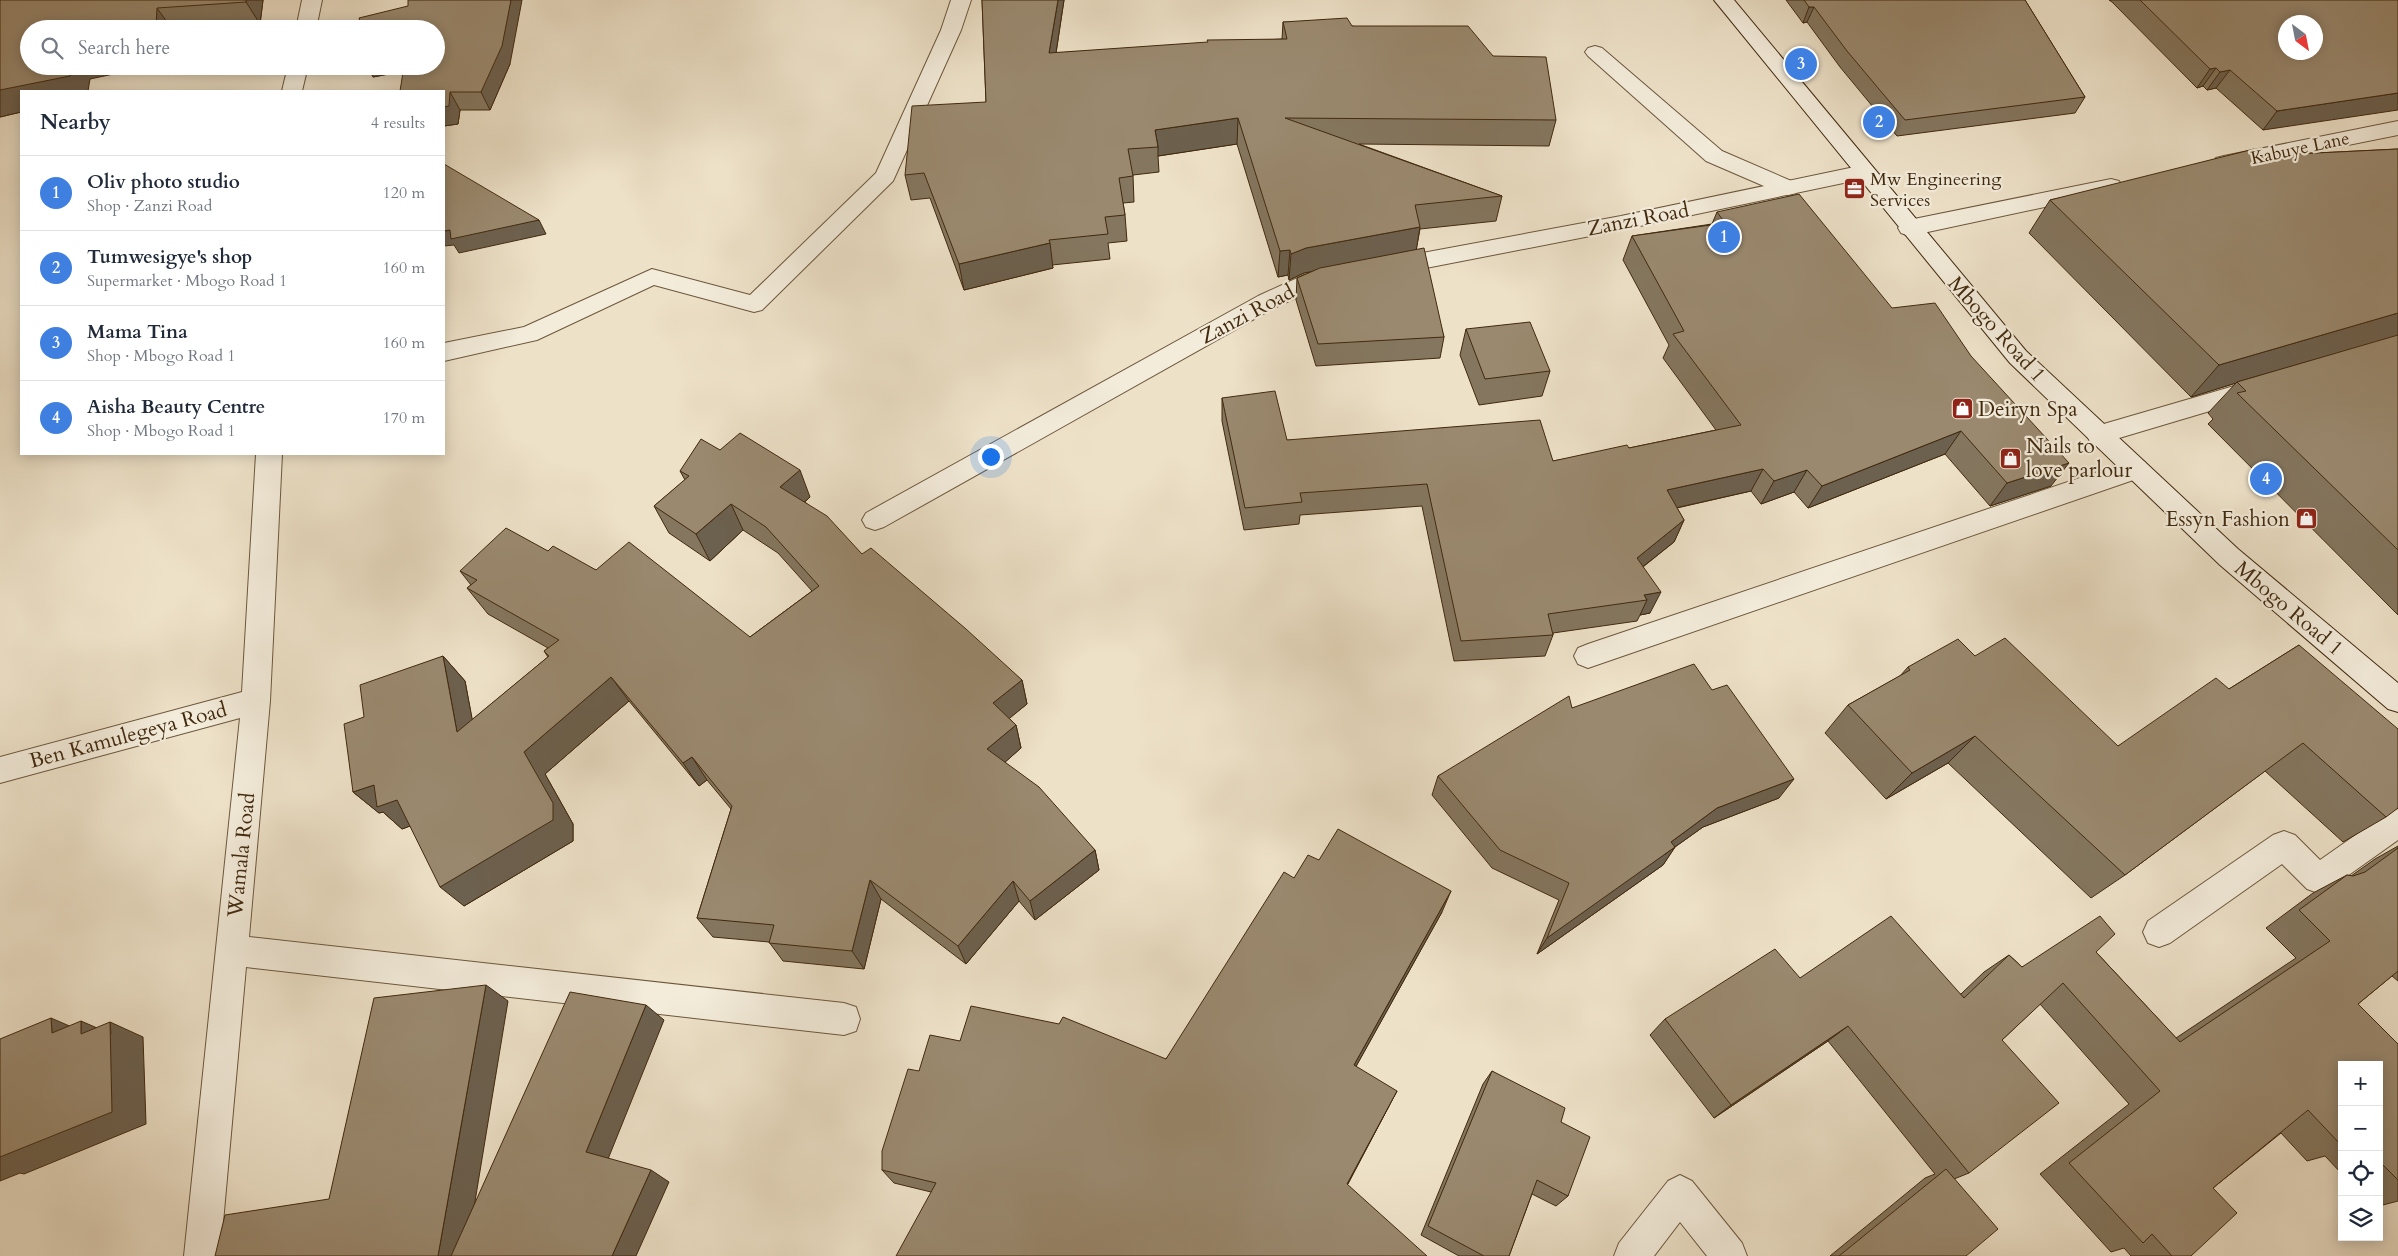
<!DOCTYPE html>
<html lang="en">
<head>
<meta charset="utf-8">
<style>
  :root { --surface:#fff; --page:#f6f6f7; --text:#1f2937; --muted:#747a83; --line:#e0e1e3; --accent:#db2777 }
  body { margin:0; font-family:Cardo,serif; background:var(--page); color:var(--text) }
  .controls { position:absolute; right:15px; bottom:15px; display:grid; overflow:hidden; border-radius:0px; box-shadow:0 2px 12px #0003 }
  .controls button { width:45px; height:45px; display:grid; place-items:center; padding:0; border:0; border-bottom:1px solid var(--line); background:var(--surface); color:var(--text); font:25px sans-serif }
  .compass { position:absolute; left:2278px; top:15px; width:45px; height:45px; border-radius:50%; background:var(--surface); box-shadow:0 2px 12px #0003; rotate:148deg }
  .you { position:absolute; left:990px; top:456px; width:18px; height:18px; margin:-12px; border:4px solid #fff; border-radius:50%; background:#1a73e8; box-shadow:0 0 0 8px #1a73e833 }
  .badge { display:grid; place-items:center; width:32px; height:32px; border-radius:50%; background:var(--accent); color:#fff; font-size:16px; font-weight:700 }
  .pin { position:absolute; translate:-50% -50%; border:2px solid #fff; box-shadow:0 1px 5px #0006 }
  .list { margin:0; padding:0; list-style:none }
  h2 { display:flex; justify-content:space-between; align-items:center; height:65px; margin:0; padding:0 20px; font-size:21px }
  h2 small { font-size:16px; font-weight:400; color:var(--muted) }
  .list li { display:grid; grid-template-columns:32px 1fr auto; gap:15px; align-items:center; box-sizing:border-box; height:75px; padding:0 20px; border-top:1px solid var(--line) }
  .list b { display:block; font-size:19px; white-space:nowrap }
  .list p { margin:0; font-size:16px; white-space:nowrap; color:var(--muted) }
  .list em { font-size:16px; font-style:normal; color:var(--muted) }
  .icon { flex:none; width:28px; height:28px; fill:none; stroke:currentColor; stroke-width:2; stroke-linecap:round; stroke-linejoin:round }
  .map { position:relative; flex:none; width:2398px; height:1256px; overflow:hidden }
  .search { position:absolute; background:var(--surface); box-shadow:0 2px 12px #0003; left:20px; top:20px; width:425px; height:55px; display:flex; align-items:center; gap:12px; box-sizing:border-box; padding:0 18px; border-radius:28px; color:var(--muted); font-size:19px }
  .panel { position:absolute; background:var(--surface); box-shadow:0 2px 12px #0003; left:20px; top:90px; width:425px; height:365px; border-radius:0px }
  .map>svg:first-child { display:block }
</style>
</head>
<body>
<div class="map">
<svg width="2398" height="1256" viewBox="0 0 2398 1256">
  <rect width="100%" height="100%" fill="#ede1c8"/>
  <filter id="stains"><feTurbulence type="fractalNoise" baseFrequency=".004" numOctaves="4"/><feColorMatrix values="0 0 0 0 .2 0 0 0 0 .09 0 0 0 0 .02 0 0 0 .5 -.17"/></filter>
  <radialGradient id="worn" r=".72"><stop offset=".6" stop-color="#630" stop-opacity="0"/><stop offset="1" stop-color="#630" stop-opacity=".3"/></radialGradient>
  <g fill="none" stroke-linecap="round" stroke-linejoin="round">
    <defs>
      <g id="lane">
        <path d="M 1595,46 L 1602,48 L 1722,151 L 1796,183 L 1799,188 L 1796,193 L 1788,195 L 1780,193 L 1706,161 L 1588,56 L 1585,52 L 1588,48 Z"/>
        <path d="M 2398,809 L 2398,840 L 2329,889 L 2318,893 L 2307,889 L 2282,864 L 2170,943 L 2159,947 L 2148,943 L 2143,932 L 2148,921 L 2273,835 L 2284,831 L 2295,835 L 2320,860 L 2387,813 Z"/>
      </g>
      <g id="street">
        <path d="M 302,0 L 322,0 L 316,29 L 296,29 Z"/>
        <path d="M 951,0 L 971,0 L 961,30 L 893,181 L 762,310 L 754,312 L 654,285 L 537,340 L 444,361 L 444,343 L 524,327 L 652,269 L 750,295 L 876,173 L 941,30 Z"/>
        <path d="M 288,66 L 308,66 L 302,91 L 282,91 Z"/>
        <path d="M 2398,121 L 2398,135 L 2224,170 L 2216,168 L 2213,163 L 2216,158 L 2224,156 Z"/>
        <path d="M 1864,165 L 1872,167 L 1875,172 L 1872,177 L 1621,230 L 1390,275 L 1382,273 L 1379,267 L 1382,261 L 1390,259 L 1621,216 Z"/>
        <path d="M 2111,179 L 2119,181 L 2122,186 L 2119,191 L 1909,236 L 1901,233 L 1898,228 L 1901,223 L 1909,220 Z"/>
        <path d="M 1333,269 L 1341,271 L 1344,277 L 1341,283 L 1317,288 L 1274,308 L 884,527 L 875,530 L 866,527 L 862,520 L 866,513 L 1258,296 L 1304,275 Z"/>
        <path d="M 2258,379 L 2267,382 L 2270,388 L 2267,394 L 2099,444 L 2090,442 L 2087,435 L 2090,428 Z"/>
        <path d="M 256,454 L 282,454 L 270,701 L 249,937 L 844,1003 L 856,1007 L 860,1019 L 856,1031 L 844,1035 L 246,967 L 220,1256 L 184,1256 L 240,718 L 0,783 L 0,757 L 242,692 Z"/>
        <path d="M 2136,459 L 2145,462 L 2149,469 L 2145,476 L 1588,668 L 1578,664 L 1574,656 L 1578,648 L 1588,644 Z"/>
        <path d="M 1680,1175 L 1692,1181 L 1742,1243 L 1747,1256 L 1707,1256 L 1680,1222 L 1654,1256 L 1614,1256 L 1619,1243 L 1668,1181 Z"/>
      </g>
      <path id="secondary" d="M 1714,0 L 1734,0 L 2026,351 L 2238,549 L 2398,683 L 2398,712 L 2388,709 L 2220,565 L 2010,363 Z"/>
    </defs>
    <use href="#lane" stroke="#6c573c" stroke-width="2"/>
    <use href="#street" stroke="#6c573c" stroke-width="2"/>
    <use href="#secondary" stroke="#41290e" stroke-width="2"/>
    <use href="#lane" fill="#f3ecdb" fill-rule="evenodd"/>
    <use href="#street" fill="#f3ecdb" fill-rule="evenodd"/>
    <use href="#secondary" fill="#f3ecdb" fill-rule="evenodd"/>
  </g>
  <g fill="#84765f" stroke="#41290e">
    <path d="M 0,0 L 263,0 L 260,24 L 200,29 L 29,29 L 90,79 L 21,91 L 21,112 L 0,117 Z"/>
    <path d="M 982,0 L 1064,0 L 1056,53 L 1282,39 L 1283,22 L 1352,26 L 1493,56 L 1556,120 L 1549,146 L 1359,144 L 1502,196 L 1496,221 L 1420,229 L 1416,250 L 1444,337 L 1440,358 L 1316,366 L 1296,300 L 1297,278 L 1312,272 L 1304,273 L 1289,280 L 1288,275 L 1278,277 L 1237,144 L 1158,156 L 1159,172 L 1133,175 L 1134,202 L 1123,203 L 1125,215 L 1127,241 L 1108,243 L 1110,259 L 1052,265 L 1053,268 L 964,290 L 930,198 L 911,200 L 905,175 L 986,102 Z"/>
    <path d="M 1786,0 L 2025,0 L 2085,97 L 2075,113 L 1897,136 L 1840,67 L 1807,22 L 1803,23 Z"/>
    <path d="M 2109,0 L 2398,0 L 2263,130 L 2216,88 L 2207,90 L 2203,86 L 2197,88 L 2112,2 Z"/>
    <path d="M 408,6 L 510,64 L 490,110 L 460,110 L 458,124 L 444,126 L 444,91 L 403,71 L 373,77 Z"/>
    <path d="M 2398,149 L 2398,615 L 2208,424 L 2213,419 L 2208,413 L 2236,383 L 2191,397 L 2029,233 L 2050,200 L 2255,156 Z"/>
    <path d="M 1717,212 L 1892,308 L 2051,486 L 1990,506 L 1945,454 L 1808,508 L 1794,492 L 1761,504 L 1751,491 L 1677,508 L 1684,520 L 1674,542 L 1643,567 L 1650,613 L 1640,615 L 1637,621 L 1553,633 L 1553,635 L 1545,656 L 1454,661 L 1422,506 L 1300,515 L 1299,524 L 1244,530 L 1222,421 L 1222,398 L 1287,440 L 1553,461 L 1629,448 L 1716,430 L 1663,358 L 1669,345 L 1623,260 L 1632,236 L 1712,224 Z"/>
    <path d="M 1466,329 L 1550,371 L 1542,396 L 1479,405 L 1460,355 Z"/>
    <path d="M 720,450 L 810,497 L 805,502 L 862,554 L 1022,680 L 1027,704 L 1009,718 L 1016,725 L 1021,748 L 1005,762 L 1095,850 L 1099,870 L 1035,920 L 1019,901 L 966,964 L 881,899 L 864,969 L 783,961 L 769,942 L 713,937 L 697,918 L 731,809 L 707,780 L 699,786 L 629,701 L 545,774 L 573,824 L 573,841 L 464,906 L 410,826 L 402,829 L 383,812 L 379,813 L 353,792 L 364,717 L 443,656 L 465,681 L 472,720 L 548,657 L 544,651 L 548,648 L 488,614 L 467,588 L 471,585 L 460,571 L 548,551 L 596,570 L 750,637 L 812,591 L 778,553 L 743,530 L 710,561 L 669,533 L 654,506 L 685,480 L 680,471 Z"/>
    <path d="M 2299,645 L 2386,817 L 2343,842 L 2265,771 L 2125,875 L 2091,898 L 1948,763 L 1886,799 L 1825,733 L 1848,705 L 1900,676 L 1908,667 L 1975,656 L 2118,746 L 2229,689 Z"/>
    <path d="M 1572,708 L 1779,798 L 1703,827 L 1675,847 L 1663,865 L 1537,954 L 1559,900 L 1492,868 L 1432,795 L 1438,776 Z"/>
    <path d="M 2398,846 L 2398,981 L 2392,976 L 2358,1004 L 2398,1044 L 2398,1201 L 2379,1206 L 2379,1065 L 2342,1065 L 2342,1174 L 2325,1156 L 2307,1161 L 2281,1133 L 2213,1188 L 2191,1256 L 2131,1256 L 2124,1248 L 2111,1252 L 2040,1174 L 2129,1104 L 2040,1004 L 2002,1040 L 1969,1173 L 1954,1179 L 1966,1256 L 1830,1256 L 1925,1178 L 1935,1174 L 1828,1041 L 1714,1118 L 1650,1035 L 1665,1019 L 1800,978 L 1961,994 L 1984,972 L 2009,955 L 2022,967 L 2096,952 L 2176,1038 L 2296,958 L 2266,928 L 2313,893 L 2347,875 L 2351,876 L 2375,859 Z"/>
    <path d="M 1319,860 L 1442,912 L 1356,1066 L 1389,1106 L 1348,1184 L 931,1192 L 894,1183 L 882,1170 L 919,1071 L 960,1041 L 1166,1059 L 1294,878 Z"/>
    <path d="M 1492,1071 L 1561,1122 L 1568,1196 L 1556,1206 L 1532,1194 L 1509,1256 L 1459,1256 L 1421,1235 L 1483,1084 Z"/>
  </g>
  <g fill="#6c604e" stroke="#41290e">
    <path d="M 246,0 L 263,0 L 260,24 L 246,2 Z"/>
    <path d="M 511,0 L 522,0 L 510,64 L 490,110 L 481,92 Z"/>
    <path d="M 1058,0 L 1064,0 L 1052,79 L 1049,53 Z"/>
    <path d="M 1809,7 L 1814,7 L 1807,22 L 1803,23 Z"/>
    <path d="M 157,8 L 172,29 L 152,29 Z"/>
    <path d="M 71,66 L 151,66 L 90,79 L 88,91 L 21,91 L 21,112 L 0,117 L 0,90 Z"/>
    <path d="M 367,66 L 414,66 L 416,69 L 373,77 Z"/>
    <path d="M 2216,68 L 2203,86 L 2197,88 L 2210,69 Z"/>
    <path d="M 2230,70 L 2216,88 L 2207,90 L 2220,72 Z"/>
    <path d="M 450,92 L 460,110 L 458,124 L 444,126 L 444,107 Z"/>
    <path d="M 2398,93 L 2398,110 L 2263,130 L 2277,111 Z"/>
    <path d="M 1238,118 L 1237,144 L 1158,156 L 1158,147 L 1155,130 Z"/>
    <path d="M 539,220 L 546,234 L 459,253 L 454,245 L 444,246 L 444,231 Z"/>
    <path d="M 1420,227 L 1416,252 L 1304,273 L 1289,280 L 1291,254 L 1306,248 Z"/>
    <path d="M 1050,243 L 1053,268 L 964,290 L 959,264 Z"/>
    <path d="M 1290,250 L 1288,275 L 1278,277 L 1280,251 Z"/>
    <path d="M 2398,313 L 2398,336 L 2237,382 L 2236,383 L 2191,397 L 2219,365 Z"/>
    <path d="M 1961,431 L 1945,454 L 1808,508 L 1822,486 Z"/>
    <path d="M 2069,463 L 2051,486 L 1990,506 L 2007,483 Z"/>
    <path d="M 1763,469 L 1751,491 L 1657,512 L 1667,490 Z"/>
    <path d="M 800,470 L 810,497 L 791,514 L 780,487 Z"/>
    <path d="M 1807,470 L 1794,492 L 1761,504 L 1774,481 Z"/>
    <path d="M 731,504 L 743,530 L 710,561 L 696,534 Z"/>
    <path d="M 1684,520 L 1674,542 L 1627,579 L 1637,558 Z"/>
    <path d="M 1661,592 L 1650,613 L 1640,615 L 1647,600 L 1644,595 Z"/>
    <path d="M 443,656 L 465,681 L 479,755 L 457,732 Z"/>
    <path d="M 611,677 L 629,701 L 545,774 L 573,824 L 573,841 L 464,906 L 440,887 L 524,752 Z"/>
    <path d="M 1022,680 L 1027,704 L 999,727 L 993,703 Z"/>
    <path d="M 1016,725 L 1021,748 L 994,772 L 987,749 Z"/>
    <path d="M 1975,736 L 1948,763 L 1886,799 L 1912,773 Z"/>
    <path d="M 692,757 L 707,780 L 699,786 L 683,763 Z"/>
    <path d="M 1794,779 L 1779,798 L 1703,827 L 1665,854 L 1675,847 L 1663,865 L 1537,954 L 1547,938 L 1671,842 L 1717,808 Z"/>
    <path d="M 374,785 L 397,800 L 421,822 L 402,829 L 383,812 L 379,813 L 353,792 Z"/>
    <path d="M 1095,850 L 1099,870 L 1035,920 L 1030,901 Z"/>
    <path d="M 870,880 L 881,899 L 864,969 L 852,951 Z"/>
    <path d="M 1013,881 L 1019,901 L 966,964 L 958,946 Z"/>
    <path d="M 1451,891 L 1442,912 L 1348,1081 L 1354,1065 Z"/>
    <path d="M 486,985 L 508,1001 L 466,1256 L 438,1256 Z"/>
    <path d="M 646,1005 L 664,1020 L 606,1164 L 586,1152 Z"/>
    <path d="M 51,1018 L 81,1031 L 81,1021 L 111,1034 L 110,1022 L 143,1037 L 146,1124 L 24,1174 L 20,1173 L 0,1181 L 0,1157 L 52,1033 Z"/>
    <path d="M 1848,1026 L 1828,1041 L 1714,1118 L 1731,1105 Z"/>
    <path d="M 1397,1091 L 1341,1196 L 1347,1184 Z"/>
    <path d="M 651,1170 L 669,1182 L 636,1256 L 612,1256 Z"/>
  </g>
  <g fill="#9a896f" stroke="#41290e" fill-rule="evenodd">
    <path d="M 0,0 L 246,0 L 246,2 L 157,8 L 156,28 L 152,29 L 29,29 L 29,66 L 71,66 L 70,76 L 0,90 Z"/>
    <path d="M 408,0 L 511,0 L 502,46 L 481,92 L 450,92 L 449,106 L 444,107 L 444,91 L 400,91 L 404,66 L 436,66 L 436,29 L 362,29 L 359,18 L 408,6 Z"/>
    <path d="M 982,0 L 1058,0 L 1049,53 L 1208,42 L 1207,40 L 1287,39 L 1283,22 L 1347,18 L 1352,26 L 1468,26 L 1493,56 L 1546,57 L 1556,120 L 1285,118 L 1502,196 L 1415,205 L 1420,227 L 1306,248 L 1291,254 L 1290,250 L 1280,251 L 1238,118 L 1155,130 L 1158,147 L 1128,149 L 1133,176 L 1119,178 L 1125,215 L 1105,217 L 1108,234 L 1049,240 L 1050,243 L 959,264 L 924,173 L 905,175 L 912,106 L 986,102 Z"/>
    <path d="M 1804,0 L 2025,0 L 2085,97 L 1905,120 L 1847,51 L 1814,7 L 1809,7 Z"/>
    <path d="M 2140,0 L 2398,0 L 2398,93 L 2277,111 L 2230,70 L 2220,72 L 2216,68 L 2210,69 ZM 2286,22 L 2316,22 L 2316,52 L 2286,52 Z"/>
    <path d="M 2254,149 L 2255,156 L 2398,149 L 2398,313 L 2219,365 L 2050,200 Z"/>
    <path d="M 444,164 L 539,220 L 451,239 L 450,230 L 444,231 Z"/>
    <path d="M 1799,194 L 1892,308 L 1935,303 L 1971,356 L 2069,463 L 2007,483 L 1961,431 L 1822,486 L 1807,470 L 1774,481 L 1763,469 L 1667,490 L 1684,520 L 1637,558 L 1661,592 L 1644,595 L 1647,600 L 1548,614 L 1553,635 L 1461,641 L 1427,484 L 1300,493 L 1302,502 L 1245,508 L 1222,398 L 1275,391 L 1287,440 L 1540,420 L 1553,461 L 1627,445 L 1629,448 L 1741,425 L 1673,334 L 1684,331 L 1632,236 L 1725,223 L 1717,212 Z"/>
    <path d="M 1424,248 L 1444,337 L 1318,344 L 1297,278 L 1320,268 Z"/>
    <path d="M 1530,322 L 1550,371 L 1485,379 L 1466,329 Z"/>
    <path d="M 2398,335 L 2398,550 L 2237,393 L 2246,391 L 2237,382 Z"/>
    <path d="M 740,433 L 800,470 L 780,487 L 827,516 L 862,554 L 871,548 L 966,629 L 1022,680 L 993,703 L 1016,725 L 987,749 L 1039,787 L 1095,850 L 1030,901 L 1013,881 L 958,946 L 870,880 L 852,951 L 769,943 L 774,925 L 697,918 L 732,806 L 692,757 L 683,763 L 611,677 L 524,752 L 553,803 L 553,820 L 440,887 L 397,800 L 377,807 L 374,785 L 353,792 L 344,724 L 364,717 L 360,685 L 443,656 L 457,732 L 549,656 L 544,651 L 559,640 L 467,588 L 477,580 L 460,571 L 506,528 L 548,551 L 553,546 L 596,570 L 629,542 L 750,637 L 819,586 L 766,527 L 731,504 L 696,534 L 654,506 L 689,476 L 680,471 L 701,439 L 720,450 Z"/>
    <path d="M 2005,638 L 2118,746 L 2216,678 L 2229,689 L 2299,645 L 2398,729 L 2398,808 L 2386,817 L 2303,743 L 2125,875 L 1975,736 L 1912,773 L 1848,705 L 1910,670 L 1908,667 L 1958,639 L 1975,656 Z"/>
    <path d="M 1694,664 L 1712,690 L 1727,685 L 1794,779 L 1717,808 L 1671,842 L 1675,847 L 1547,938 L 1569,883 L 1500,850 L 1438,776 L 1569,696 L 1572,708 Z"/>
    <path d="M 1338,829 L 1451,891 L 1354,1065 L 1397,1091 L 1347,1184 L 1427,1256 L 896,1256 L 936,1183 L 882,1170 L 882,1151 L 908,1069 L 919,1071 L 930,1035 L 960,1041 L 971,1006 L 1059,1024 L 1063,1017 L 1166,1059 L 1284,872 L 1294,878 L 1308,855 L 1319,860 Z"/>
    <path d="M 2398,848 L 2398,971 L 2358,1004 L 2398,1044 L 2398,1180 L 2379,1161 L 2379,1065 L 2342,1065 L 2342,1146 L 2308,1110 L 2213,1188 L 2237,1213 L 2191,1256 L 2172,1256 L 2152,1234 L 2143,1243 L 2069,1163 L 2160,1091 L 2063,983 L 2002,1040 L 2059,1103 L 1969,1173 L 1848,1026 L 1731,1105 L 1665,1019 L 1775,949 L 1800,978 L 1891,916 L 1964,998 L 2009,955 L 2022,967 L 2100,916 L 2115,934 L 2096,952 L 2180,1042 L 2330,941 L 2299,910 L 2347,875 L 2353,876 L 2365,872 Z"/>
    <path d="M 486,985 L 438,1256 L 215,1256 L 225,1215 L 329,1199 L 374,998 Z"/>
    <path d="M 570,992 L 646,1005 L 586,1152 L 651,1170 L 612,1256 L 451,1256 Z"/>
    <path d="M 51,1018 L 52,1033 L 81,1021 L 81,1034 L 110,1022 L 112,1112 L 0,1157 L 0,1039 Z"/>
    <path d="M 1492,1071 L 1565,1108 L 1561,1122 L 1590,1137 L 1568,1196 L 1537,1180 L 1509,1256 L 1484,1256 L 1428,1226 Z"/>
    <path d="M 1946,1169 L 1998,1229 L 1966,1256 L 1839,1256 Z"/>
  </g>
  <defs>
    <symbol id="office-square" viewBox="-11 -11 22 22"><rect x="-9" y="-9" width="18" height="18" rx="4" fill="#8f2418" stroke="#f3ecdb"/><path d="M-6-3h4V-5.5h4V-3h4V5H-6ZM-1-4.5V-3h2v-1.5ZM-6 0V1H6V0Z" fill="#fff"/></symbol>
    <symbol id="shop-square" viewBox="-11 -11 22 22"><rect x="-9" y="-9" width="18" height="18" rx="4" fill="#8f2418" stroke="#f3ecdb"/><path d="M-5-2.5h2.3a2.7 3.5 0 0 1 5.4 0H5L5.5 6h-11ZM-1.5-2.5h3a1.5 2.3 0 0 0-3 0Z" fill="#fff"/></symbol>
  </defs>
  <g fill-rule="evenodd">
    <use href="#office-square" x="1842" y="176" width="25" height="25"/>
    <use href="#shop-square" x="1950" y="396" width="25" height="25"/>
    <use href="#shop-square" x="1998" y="446" width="25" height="25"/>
    <use href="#shop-square" x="2294" y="506" width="25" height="25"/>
  </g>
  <g text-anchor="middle" stroke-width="4.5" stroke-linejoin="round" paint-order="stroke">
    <g font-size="18" fill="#41290e" stroke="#f3ecdb">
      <text transform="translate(2300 148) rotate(-12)" y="6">Kabuye Lane</text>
    </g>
    <g font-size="18" fill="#41290e" stroke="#f3ecdb" text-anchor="start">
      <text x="1870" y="185">Mw Engineering<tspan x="1870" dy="21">Services</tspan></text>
    </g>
    <g font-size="21" fill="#41290e" stroke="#f3ecdb">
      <text transform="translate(1638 219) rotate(-11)" y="7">Zanzi Road</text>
      <text transform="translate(1247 314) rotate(-28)" y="7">Zanzi Road</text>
      <text transform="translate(1997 329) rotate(48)" y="7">Mbogo Road 1</text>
      <text transform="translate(2289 608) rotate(40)" y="7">Mbogo Road 1</text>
      <text transform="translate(128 735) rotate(-15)" y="7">Ben Kamulegeya Road</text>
      <text transform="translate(241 855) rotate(-84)" y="7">Wamala Road</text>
    </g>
    <g font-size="21" fill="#41290e" stroke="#f3ecdb" text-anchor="start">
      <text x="1978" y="416">Deiryn Spa</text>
      <text x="2026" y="453">Nails to<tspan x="2026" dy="24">love parlour</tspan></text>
      <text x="2290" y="526" text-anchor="end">Essyn Fashion</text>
    </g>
  </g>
  <rect width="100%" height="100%" filter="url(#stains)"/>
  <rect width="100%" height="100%" fill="url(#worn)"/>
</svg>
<div class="controls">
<button>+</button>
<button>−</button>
<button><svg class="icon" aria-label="locate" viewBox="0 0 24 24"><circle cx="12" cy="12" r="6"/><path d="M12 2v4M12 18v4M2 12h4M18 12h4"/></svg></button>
<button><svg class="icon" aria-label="layers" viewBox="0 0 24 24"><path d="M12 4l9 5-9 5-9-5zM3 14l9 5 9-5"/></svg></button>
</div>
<svg class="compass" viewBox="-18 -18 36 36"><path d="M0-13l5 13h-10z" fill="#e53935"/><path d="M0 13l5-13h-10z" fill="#747a83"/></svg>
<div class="you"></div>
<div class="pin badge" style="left:1724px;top:237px;background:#3f7fe0">1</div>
<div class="pin badge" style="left:1879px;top:122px;background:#3f7fe0">2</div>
<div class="pin badge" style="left:1801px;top:64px;background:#3f7fe0">3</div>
<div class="pin badge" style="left:2266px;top:479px;background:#3f7fe0">4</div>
<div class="search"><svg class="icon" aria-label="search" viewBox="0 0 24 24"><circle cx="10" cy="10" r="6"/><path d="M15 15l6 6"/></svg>Search here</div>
<section class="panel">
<h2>Nearby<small>4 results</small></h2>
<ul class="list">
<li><span class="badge" style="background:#3f7fe0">1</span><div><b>Oliv photo studio</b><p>Shop · Zanzi Road</p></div><em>120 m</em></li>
<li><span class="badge" style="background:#3f7fe0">2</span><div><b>Tumwesigye's shop</b><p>Supermarket · Mbogo Road 1</p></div><em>160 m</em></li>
<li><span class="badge" style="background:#3f7fe0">3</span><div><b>Mama Tina</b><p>Shop · Mbogo Road 1</p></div><em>160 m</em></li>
<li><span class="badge" style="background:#3f7fe0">4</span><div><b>Aisha Beauty Centre</b><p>Shop · Mbogo Road 1</p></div><em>170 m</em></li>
</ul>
</section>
</div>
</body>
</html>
